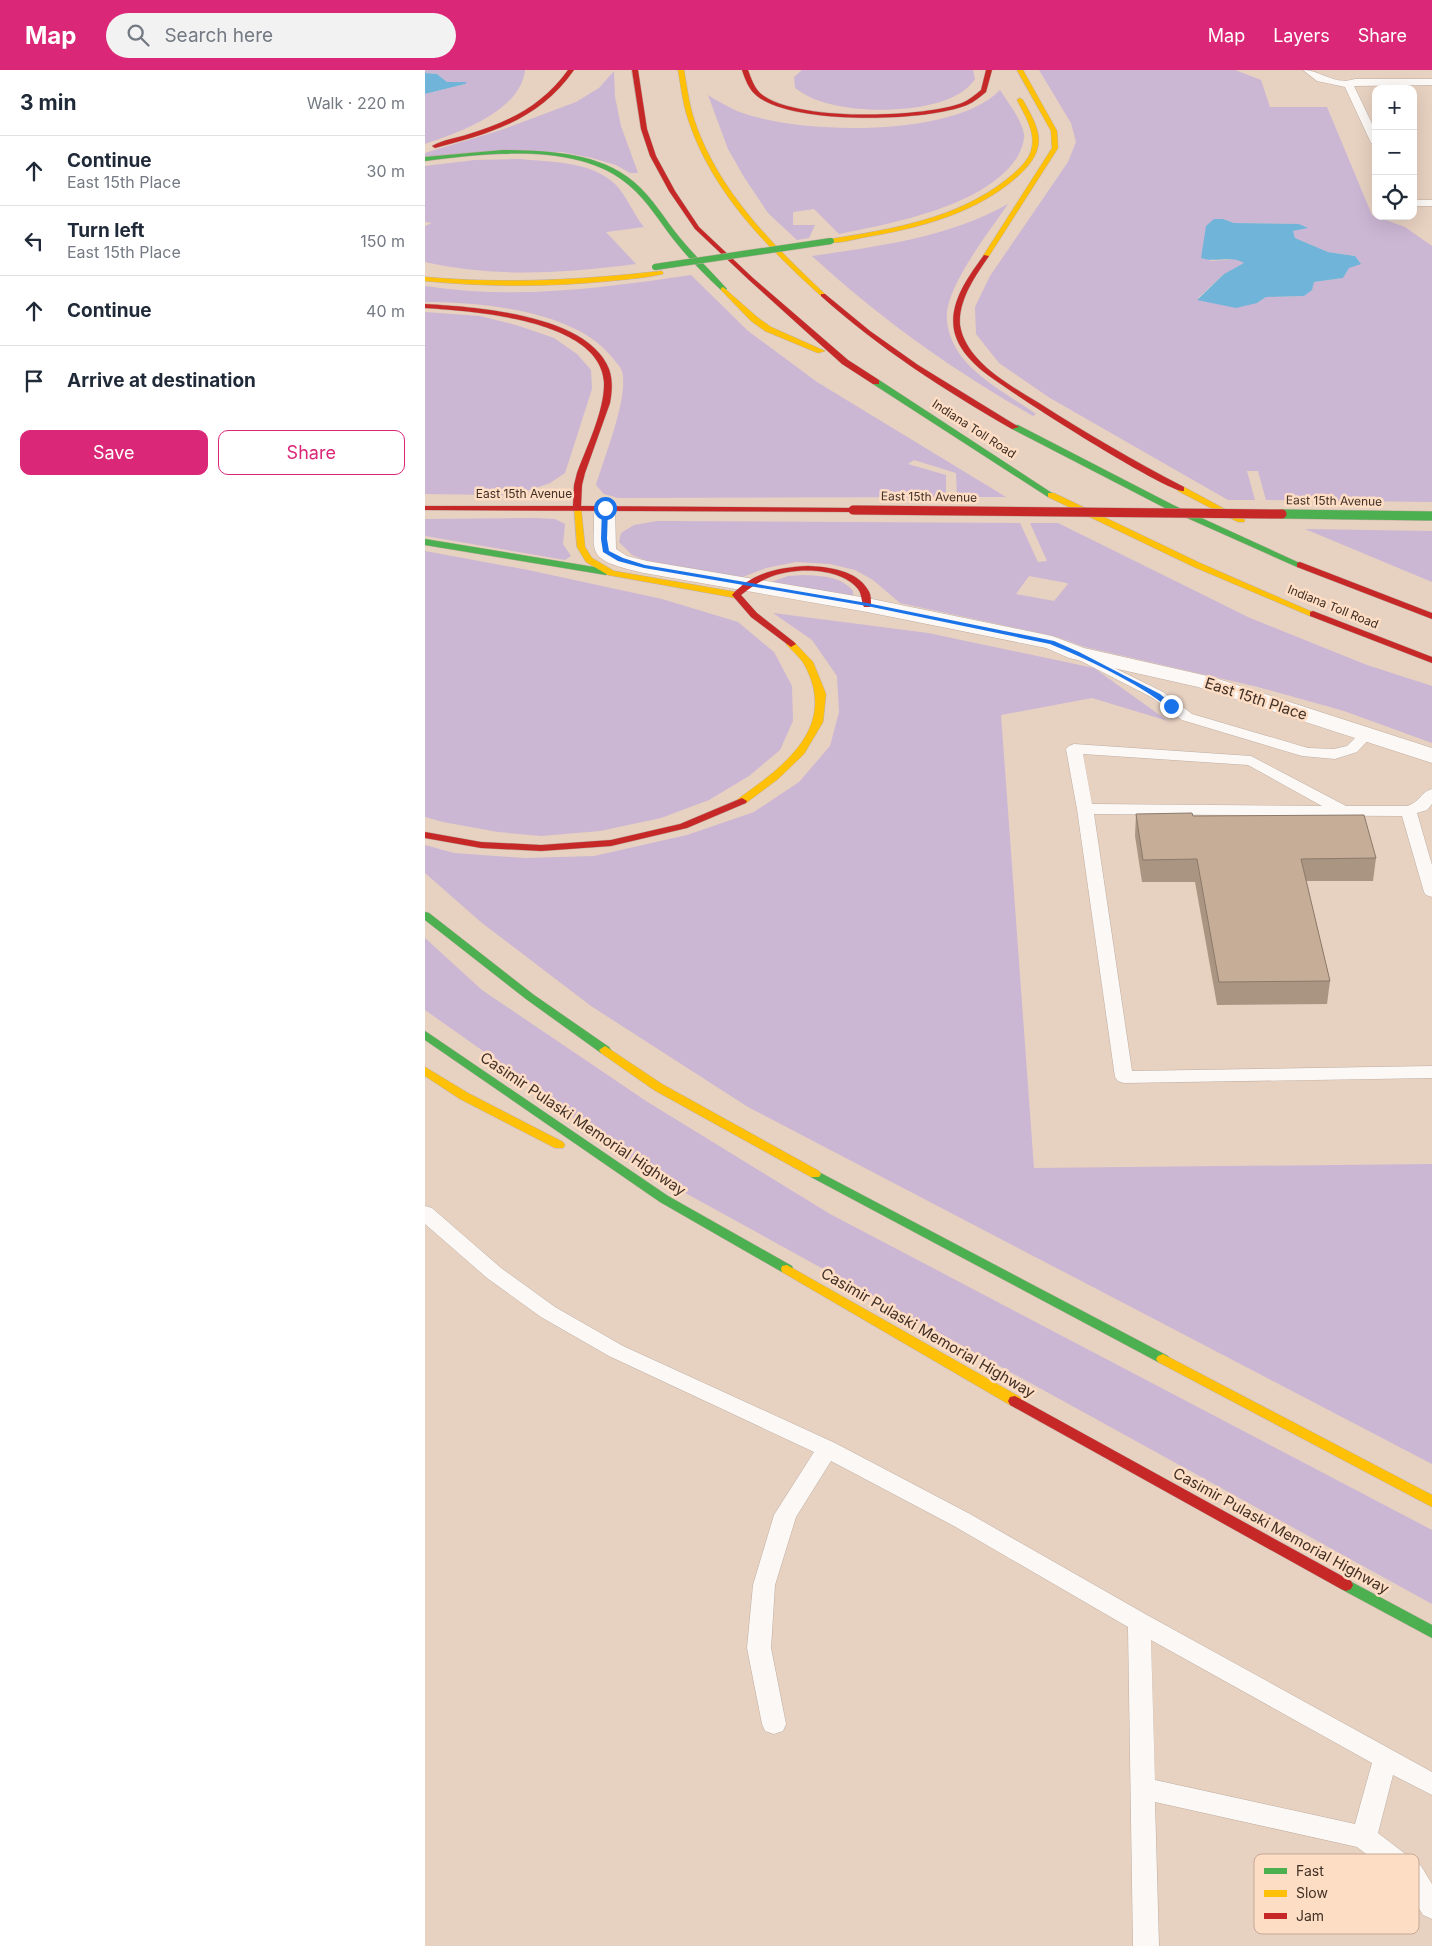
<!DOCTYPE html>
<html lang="en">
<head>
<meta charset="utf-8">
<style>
  :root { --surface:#fff; --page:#f2f2f3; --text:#1f2937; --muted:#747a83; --line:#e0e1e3; --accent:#db2777 }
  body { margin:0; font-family:Inter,sans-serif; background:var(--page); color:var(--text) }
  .controls { position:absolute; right:15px; top:15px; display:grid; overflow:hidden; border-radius:10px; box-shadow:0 5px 20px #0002 }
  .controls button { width:45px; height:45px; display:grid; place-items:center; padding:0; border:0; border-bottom:1px solid var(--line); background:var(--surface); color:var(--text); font:25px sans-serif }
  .stop { position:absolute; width:15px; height:15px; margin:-11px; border:4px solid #1a73e8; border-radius:50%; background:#fff }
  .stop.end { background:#1a73e8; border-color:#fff; box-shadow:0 1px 5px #0008 }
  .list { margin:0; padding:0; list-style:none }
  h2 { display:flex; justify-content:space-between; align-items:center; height:65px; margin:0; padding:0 20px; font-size:21px }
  h2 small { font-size:16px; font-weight:400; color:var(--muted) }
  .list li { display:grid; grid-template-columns:32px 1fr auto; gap:15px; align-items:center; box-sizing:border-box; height:70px; padding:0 20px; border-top:1px solid var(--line) }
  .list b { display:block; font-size:19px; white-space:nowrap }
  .list p { margin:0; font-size:16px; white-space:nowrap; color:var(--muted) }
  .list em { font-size:16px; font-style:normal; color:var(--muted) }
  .actions { display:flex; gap:10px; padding:15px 20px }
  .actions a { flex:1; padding:11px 0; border:1px solid var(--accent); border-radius:10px; text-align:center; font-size:18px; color:var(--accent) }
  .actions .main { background:var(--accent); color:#fff }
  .icon { flex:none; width:28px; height:28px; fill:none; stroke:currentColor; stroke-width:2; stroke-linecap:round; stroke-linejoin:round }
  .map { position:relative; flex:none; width:1007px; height:1876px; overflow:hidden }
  header { display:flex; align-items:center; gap:30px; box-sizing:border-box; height:70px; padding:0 25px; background:var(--accent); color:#fff }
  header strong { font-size:24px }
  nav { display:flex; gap:28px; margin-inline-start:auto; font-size:18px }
  .search { width:350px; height:45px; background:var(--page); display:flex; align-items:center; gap:12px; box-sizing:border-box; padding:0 18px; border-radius:28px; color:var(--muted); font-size:19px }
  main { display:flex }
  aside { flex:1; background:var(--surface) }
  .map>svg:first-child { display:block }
</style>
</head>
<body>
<header>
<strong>Map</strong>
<div class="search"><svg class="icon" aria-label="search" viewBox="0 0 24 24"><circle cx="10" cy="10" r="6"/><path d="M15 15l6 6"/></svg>Search here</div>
<nav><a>Map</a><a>Layers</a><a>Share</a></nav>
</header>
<main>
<aside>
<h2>3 min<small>Walk · 220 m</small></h2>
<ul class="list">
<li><svg class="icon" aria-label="ahead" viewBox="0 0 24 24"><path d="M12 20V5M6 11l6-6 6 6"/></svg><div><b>Continue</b><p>East 15th Place</p></div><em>30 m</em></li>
<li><svg class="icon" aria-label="left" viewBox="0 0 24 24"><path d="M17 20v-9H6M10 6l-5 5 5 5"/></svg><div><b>Turn left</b><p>East 15th Place</p></div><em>150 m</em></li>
<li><svg class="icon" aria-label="ahead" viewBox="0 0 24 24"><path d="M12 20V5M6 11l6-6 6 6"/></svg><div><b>Continue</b></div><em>40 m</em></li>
<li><svg class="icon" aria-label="arrive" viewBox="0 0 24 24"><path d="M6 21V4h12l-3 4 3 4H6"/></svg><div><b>Arrive at destination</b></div></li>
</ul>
<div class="actions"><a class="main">Save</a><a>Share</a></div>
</aside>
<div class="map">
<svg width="1007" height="1876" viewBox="0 0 1007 1876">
  <rect width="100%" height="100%" fill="#e7d1c1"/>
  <g fill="#cbb6d4" fill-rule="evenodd">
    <path d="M 0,0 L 100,0 C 96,41 33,63 0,74 L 0,24 L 40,14 L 22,12 L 12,4 L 0,3 Z"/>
    <path d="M 377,0 L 548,0 L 550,9 C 528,44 441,44 405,34 C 392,31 381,26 370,18 L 369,7 Z"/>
    <path d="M 614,0 L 810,0 L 836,10 L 845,37 L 902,37 L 947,145 L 980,157 L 1007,176 L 1007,432 L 841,430 L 833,401 L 822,401 L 830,430 L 803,430 L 625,328 L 574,293 L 551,264 L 550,237 L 565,206 L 643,92 L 651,72 L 646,53 ZM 798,149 L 809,153 L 874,154 L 882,158 L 868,161 L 870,168 L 903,182 L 930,186 L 918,208 L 889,212 L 879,226 L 841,227 L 832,233 L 772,229 L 799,204 L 820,193 L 813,189 L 785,191 Z"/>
    <path d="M 189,1 L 190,27 L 196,56 L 213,103 L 205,103 L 191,95 L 167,88 L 137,82 L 0,87 L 0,83 L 76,60 L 151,32 L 174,18 Z"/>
    <path d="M 575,20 C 583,33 596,48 599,64 C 600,70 596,80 593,86 C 562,136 468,153 414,164 L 389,139 L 368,142 L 368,155 L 390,155 L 384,168 L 372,170 L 343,143 L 319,107 L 303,79 L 283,25 C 299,35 313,43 331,47 C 390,64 531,66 575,20 Z"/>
    <path d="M 94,89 C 125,92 166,91 190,114 C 202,126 208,144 219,157 L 181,162 L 211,194 C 141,203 70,208 0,192 L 0,156 L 7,153 L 0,152 L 0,96 L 50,90 Z"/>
    <path d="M 583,134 C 565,161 518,219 522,251 C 523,265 531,281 541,292 C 560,313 588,328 611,344 L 608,346 C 526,299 457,250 387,186 C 454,176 523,168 583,134 Z"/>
    <path d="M 266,205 L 323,261 L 392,312 L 581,427 L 532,427 L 531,403 L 489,390 L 483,394 L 521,405 L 521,427 L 193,428 L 179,424 L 171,415 C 179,388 204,327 197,301 C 195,296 189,290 186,286 C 148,240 55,232 0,232 L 0,216 C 89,230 178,218 266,205 Z"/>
    <path d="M 0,242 L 55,246 L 91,255 L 129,268 L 152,284 L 166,300 L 167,319 L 140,403 L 125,413 L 105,420 L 76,425 L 0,424 Z"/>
    <path d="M 109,448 L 130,449 L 140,454 L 138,474 L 146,486 L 140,490 L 0,466 L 0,449 Z"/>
    <path d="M 232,451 L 595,453 L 613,492 L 622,491 L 605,453 L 633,453 L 825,548 L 942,595 L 1007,616 L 1007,673 L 919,641 L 833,617 L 660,577 L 632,567 L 475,533 L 448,510 L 430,500 L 405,494 L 371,492 L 341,498 L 315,508 L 225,492 L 207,485 L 194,472 L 196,463 L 209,455 ZM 604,506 L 642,513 L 643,514 L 629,531 L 591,524 Z"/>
    <path d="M 880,459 L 1007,461 L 1007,512 Z"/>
    <path d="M 0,481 L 103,500 L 237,529 L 313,552 L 349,582 L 367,616 L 368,651 L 355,680 L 324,706 L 284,730 L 236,748 L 175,761 L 116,766 L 73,762 L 18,752 L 0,747 Z"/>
    <path d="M 378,505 C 396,506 416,506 428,521 L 428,526 L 346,512 L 363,506 Z"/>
    <path d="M 348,543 L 503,563 L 669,598 L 743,651 L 667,628 L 576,645 L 609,1098 L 1007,1094 L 1007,1394 L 323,1037 L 166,936 L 57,853 L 0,803 L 0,775 L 29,783 L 100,788 L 169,786 L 262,765 L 329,742 L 374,712 L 405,676 L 414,642 L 412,606 L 387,570 Z"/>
    <path d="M 0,868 L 57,920 L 221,1031 L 405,1144 L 1007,1460 L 1007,1534 L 213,1097 L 85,1000 L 0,940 Z"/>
  </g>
  <g fill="#70b4d9">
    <path d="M 0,3 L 12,4 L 22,12 L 42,12 L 40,14 L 0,24 Z"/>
    <path d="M 789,149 L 798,149 L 809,153 L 874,154 L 883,158 L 868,161 L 870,168 L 903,182 L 930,186 L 936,194 L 924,198 L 918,208 L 889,212 L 887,220 L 879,226 L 841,227 L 832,233 L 811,238 L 772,230 L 799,204 L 819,193 C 808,185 790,193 776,188 L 781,156 Z"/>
  </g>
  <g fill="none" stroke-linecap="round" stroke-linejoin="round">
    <defs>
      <g id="lane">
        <path d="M 878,0 C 897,0 908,16 930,9 L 1007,9 L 1007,15 L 929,16 L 951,62 L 951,76 L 946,73 L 920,17 L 892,11 Z"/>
        <rect x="988" y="130" width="19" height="6"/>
        <path d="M 655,581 L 738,622 L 767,644 L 883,678 L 909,679 L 922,676 L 936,662 L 946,662 L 948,665 L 932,682 L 910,689 L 877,686 L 757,650 L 728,628 L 650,588 L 648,585 L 650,582 Z"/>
        <path d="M 649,674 L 826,686 L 921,736 L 982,736 C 995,732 996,722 1007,719 L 1007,734 L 1002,740 L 992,743 L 1007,795 L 1007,827 L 1001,825 L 999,822 L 977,746 L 669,744 L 707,1001 L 1007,996 L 1007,1008 L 699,1013 L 693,1011 L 690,1007 L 652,739 L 641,679 L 644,676 ZM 658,684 L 823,695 L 897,736 L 667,734 Z"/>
        <path d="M 0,1136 L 7,1138 L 76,1198 L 130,1237 L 198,1276 L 410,1373 L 545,1444 L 722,1545 L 1007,1702 L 1007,1725 L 968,1705 L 953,1763 L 996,1796 L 1007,1814 L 1007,1849 L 998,1845 L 978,1812 L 932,1777 L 730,1732 L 734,1876 L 708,1876 L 703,1557 L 529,1456 L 406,1391 L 371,1447 L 350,1515 L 346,1578 L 361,1654 L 358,1661 L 349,1664 L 340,1661 L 337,1654 L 322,1578 L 328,1515 L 349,1445 L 389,1382 L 184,1286 L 116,1247 L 62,1208 L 0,1154 ZM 726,1570 L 947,1693 L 930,1754 L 730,1710 Z"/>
      </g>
      <path id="street" d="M 180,432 L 187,434 L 190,438 L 191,479 L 202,486 L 222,491 L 442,528 L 627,566 L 659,578 L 787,607 L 1007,678 L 1007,693 L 773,617 L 644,588 L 621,578 L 442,542 L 219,503 C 207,500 179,495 172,484 C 167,477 169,465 169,457 C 169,449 168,440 173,434 Z"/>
      <g id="fast">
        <path d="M 78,80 C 123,81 173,82 209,112 C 228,128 240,150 255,168 C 270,186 287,202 302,219 L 296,220 C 279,204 263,188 249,170 C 235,152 223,132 206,117 C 157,71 61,83 0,91 L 0,87 Z"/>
        <path d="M 448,310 L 454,310 L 630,425 L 623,427 L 448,314 Z"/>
        <path d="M 587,355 L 593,355 L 748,435 L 879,495 L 878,497 L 872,497 L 742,439 L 587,359 Z"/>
        <path d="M 0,469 L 181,499 L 185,502 L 181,505 L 0,475 Z"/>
        <path d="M 0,842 L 4,843 L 109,925 L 184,977 L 186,980 L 184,983 L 176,983 L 101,929 L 0,850 Z"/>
        <path d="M 0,961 L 243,1126 L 367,1196 L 368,1199 L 367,1202 L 357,1202 L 235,1132 L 0,970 Z"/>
        <path d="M 390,1100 L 743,1286 L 745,1289 L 743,1292 L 738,1294 L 733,1292 L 386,1107 L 384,1104 L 386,1101 Z"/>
        <path d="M 921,1509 L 1007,1555 L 1007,1568 L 916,1519 L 914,1515 L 916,1511 Z"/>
      </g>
      <g id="slow">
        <path d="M 253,0 L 259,0 C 262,17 264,35 270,52 C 294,122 348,175 400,224 L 400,226 L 396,226 C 342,177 288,123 264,52 C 258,35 256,17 253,0 Z"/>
        <path d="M 592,0 L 598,0 L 632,61 L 633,78 L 564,186 L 561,188 L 558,186 L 627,78 L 626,61 Z"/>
        <path d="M 595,28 L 598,30 C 606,45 618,63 612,80 C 608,93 596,104 586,112 C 545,145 493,158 441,167 C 429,169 415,174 404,172 L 404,170 L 406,169 C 467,159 532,149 582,109 C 592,101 605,90 607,77 C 610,60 599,44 592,30 Z"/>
        <path d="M 236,201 L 238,202 L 238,204 C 221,208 203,209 185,211 C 123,217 62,217 0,211 L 0,207 C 79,214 157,210 236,201 Z"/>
        <path d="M 298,217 L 332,247 L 346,257 L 400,281 L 393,283 L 340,261 L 326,251 L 296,220 L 296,218 Z"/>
        <path d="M 753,417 L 759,417 L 820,450 L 819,452 L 813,452 L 753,421 Z"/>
        <path d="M 623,423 L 629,423 L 775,493 L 892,544 L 891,546 L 885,546 L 769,497 L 623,427 Z"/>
        <path d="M 149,436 L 152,436 L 156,438 L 160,477 L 167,488 L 189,501 L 311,522 L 315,525 L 311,528 L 183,505 L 161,492 L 152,477 Z"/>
        <path d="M 366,571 L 369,572 L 388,592 L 401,624 L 398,652 L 379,684 L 353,709 L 321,733 L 313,733 L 312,731 L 313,729 C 359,696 414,657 379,594 C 375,587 367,581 361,574 Z"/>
        <path d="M 180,976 L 237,1014 L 394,1101 L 396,1104 L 394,1107 L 386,1107 L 229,1020 L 176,983 L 174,980 Z"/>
        <path d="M 0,997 L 43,1023 L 138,1072 L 140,1075 L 138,1078 L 130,1078 L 35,1029 L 0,1006 Z"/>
        <path d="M 362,1195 L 595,1327 L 597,1331 L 595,1335 L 590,1336 L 585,1335 L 357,1202 L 356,1199 L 357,1196 Z"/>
        <path d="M 738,1284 L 1007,1425 L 1007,1437 L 733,1292 L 731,1289 L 733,1286 Z"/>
      </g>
      <g id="jam">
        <path d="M 143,0 L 149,0 C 114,50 66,63 10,78 L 7,76 C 17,70 32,68 44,64 C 84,52 118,35 143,0 Z"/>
        <path d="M 207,0 L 213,0 L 222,59 L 231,86 L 250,121 L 274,157 L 328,208 L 423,290 L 454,310 L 454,314 L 448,314 L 417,294 L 324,210 L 270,159 L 244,121 L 225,86 L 216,59 Z"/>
        <path d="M 317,0 L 323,0 C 326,8 329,17 335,23 C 368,52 498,48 537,33 C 544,30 550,25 556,20 L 561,0 L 567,0 L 561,22 C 555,27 549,32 542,35 C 500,52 368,55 332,26 C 324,20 320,9 317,0 Z"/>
        <path d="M 559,185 L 564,186 C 551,205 533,230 535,255 C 537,268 544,279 552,288 C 569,307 593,320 614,333 C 661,363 709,391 759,417 L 759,421 C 742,423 574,316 554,298 C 544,289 534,278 530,264 C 522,235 543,207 559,185 Z"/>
        <path d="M 396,224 L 400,224 L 445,261 L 493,295 L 594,357 L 587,359 C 519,320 454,278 396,226 Z"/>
        <path d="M 0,234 C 49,237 163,244 184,299 C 188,310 187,322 185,333 L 160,403 L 157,415 L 156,436 L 428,438 L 432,440 L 428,442 L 0,440 L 0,436 L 148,436 L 149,415 L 152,403 C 162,376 180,340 179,312 C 175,249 46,241 0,238 Z"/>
        <path d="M 875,492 L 1007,543 L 1007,549 L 872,497 L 872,493 Z"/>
        <path d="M 383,496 C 403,497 432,500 443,520 C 446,524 446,530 446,535 L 445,537 L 439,537 C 436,531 437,524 433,519 C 415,497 370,497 345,507 C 335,511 325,518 316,525 L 332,543 L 369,572 L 371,574 L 366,577 L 326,547 L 307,525 C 326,503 355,497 383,496 Z"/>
        <path d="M 888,541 L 1007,587 L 1007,593 L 885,546 L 885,542 Z"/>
        <path d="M 317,728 L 322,731 L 321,733 L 262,758 L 186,776 L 116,781 L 56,778 L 0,768 L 0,762 L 56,772 L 116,775 L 186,770 L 255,754 Z"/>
        <path d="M 590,1326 L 926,1511 L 928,1515 L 926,1519 L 921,1521 L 916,1519 L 585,1335 L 583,1331 L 585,1327 Z"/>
      </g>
    </defs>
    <use href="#lane" stroke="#bfaea1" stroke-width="1"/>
    <use href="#street" stroke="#bfaea1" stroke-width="1"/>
    <use href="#fast" stroke="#bfaea1" stroke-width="1"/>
    <use href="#slow" stroke="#bfaea1" stroke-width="1"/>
    <use href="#jam" stroke="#bfaea1" stroke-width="1"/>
    <use href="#lane" fill="#fbf8f6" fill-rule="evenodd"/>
    <use href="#street" fill="#fbf8f6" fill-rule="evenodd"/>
    <use href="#fast" fill="#4caf50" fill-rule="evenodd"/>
    <use href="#slow" fill="#ffc107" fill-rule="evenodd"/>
    <use href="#jam" fill="#c62828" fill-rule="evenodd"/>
    <defs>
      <path id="fast-bridge-far1" d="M 230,197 L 406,171"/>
      <path id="fast-bridge" d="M 857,444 L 1007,446"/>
      <path id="jam-bridge" d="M 428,440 L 857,444"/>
    </defs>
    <use href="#fast-bridge-far1" stroke="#bfaea1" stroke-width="7" stroke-linecap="butt"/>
    <use href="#fast-bridge" stroke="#bfaea1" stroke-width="10" stroke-linecap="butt"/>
    <use href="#jam-bridge" stroke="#bfaea1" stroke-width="10" stroke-linecap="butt"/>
    <use href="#fast-bridge-far1" stroke="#4caf50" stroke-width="6"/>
    <use href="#fast-bridge" stroke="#4caf50" stroke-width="9"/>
    <use href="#jam-bridge" stroke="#c62828" stroke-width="9"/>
  </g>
  <path fill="#aa9583" d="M 711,744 L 768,746 L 951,788 L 948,811 L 881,811 L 905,911 L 902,934 L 792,935 L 770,812 L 717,812 L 710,766 Z"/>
  <path fill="#c6ad98" stroke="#8b796a" d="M 767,743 L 768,746 L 939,745 L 951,788 L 876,789 L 905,911 L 794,912 L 772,789 L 718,790 L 711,744 Z"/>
  <path fill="#1a73e8" d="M 180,436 L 183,438 L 182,469 L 184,481 L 198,488 L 220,495 L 442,533 L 629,571 L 654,582 L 735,624 L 749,636 L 744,638 C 713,613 662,589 625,574 L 442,536 L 219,498 L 193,491 L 178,482 L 176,469 L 177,438 Z"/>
  <g text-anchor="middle" stroke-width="5" stroke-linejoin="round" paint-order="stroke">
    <g font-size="12" fill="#403025" stroke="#feddc5">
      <text transform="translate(549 359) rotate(33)" y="4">Indiana Toll Road</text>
      <text x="99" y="428">East 15th Avenue</text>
      <text transform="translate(504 427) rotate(1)" y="4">East 15th Avenue</text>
      <text transform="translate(909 431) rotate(1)" y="4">East 15th Avenue</text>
      <text transform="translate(908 537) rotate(22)" y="4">Indiana Toll Road</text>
    </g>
    <g font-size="15" fill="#403025" stroke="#feddc5">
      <text transform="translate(831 629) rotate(18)" y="5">East 15th Place</text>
      <text transform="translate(158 1054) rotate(34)" y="5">Casimir Pulaski Memorial Highway</text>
      <text transform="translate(503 1263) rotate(30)" y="5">Casimir Pulaski Memorial Highway</text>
      <text transform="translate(856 1461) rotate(29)" y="5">Casimir Pulaski Memorial Highway</text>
    </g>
  </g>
  <rect x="829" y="1784" width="165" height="80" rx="8" fill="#feddc5" stroke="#c5a995" stroke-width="1"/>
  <rect x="839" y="1798" width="23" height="6" fill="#4caf50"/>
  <rect x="839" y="1820" width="23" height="7" fill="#ffc107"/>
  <rect x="839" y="1843" width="23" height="6" fill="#c62828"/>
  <g font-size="14" fill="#403025">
    <text x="871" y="1806">Fast</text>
    <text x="871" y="1828">Slow</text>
    <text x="871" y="1851">Jam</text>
  </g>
</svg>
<div class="controls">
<button>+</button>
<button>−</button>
<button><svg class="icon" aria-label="locate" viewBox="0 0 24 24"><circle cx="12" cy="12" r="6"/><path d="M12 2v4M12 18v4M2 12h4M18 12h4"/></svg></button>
</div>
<div class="stop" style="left:180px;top:438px"></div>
<div class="stop end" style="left:746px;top:636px"></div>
</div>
</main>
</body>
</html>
